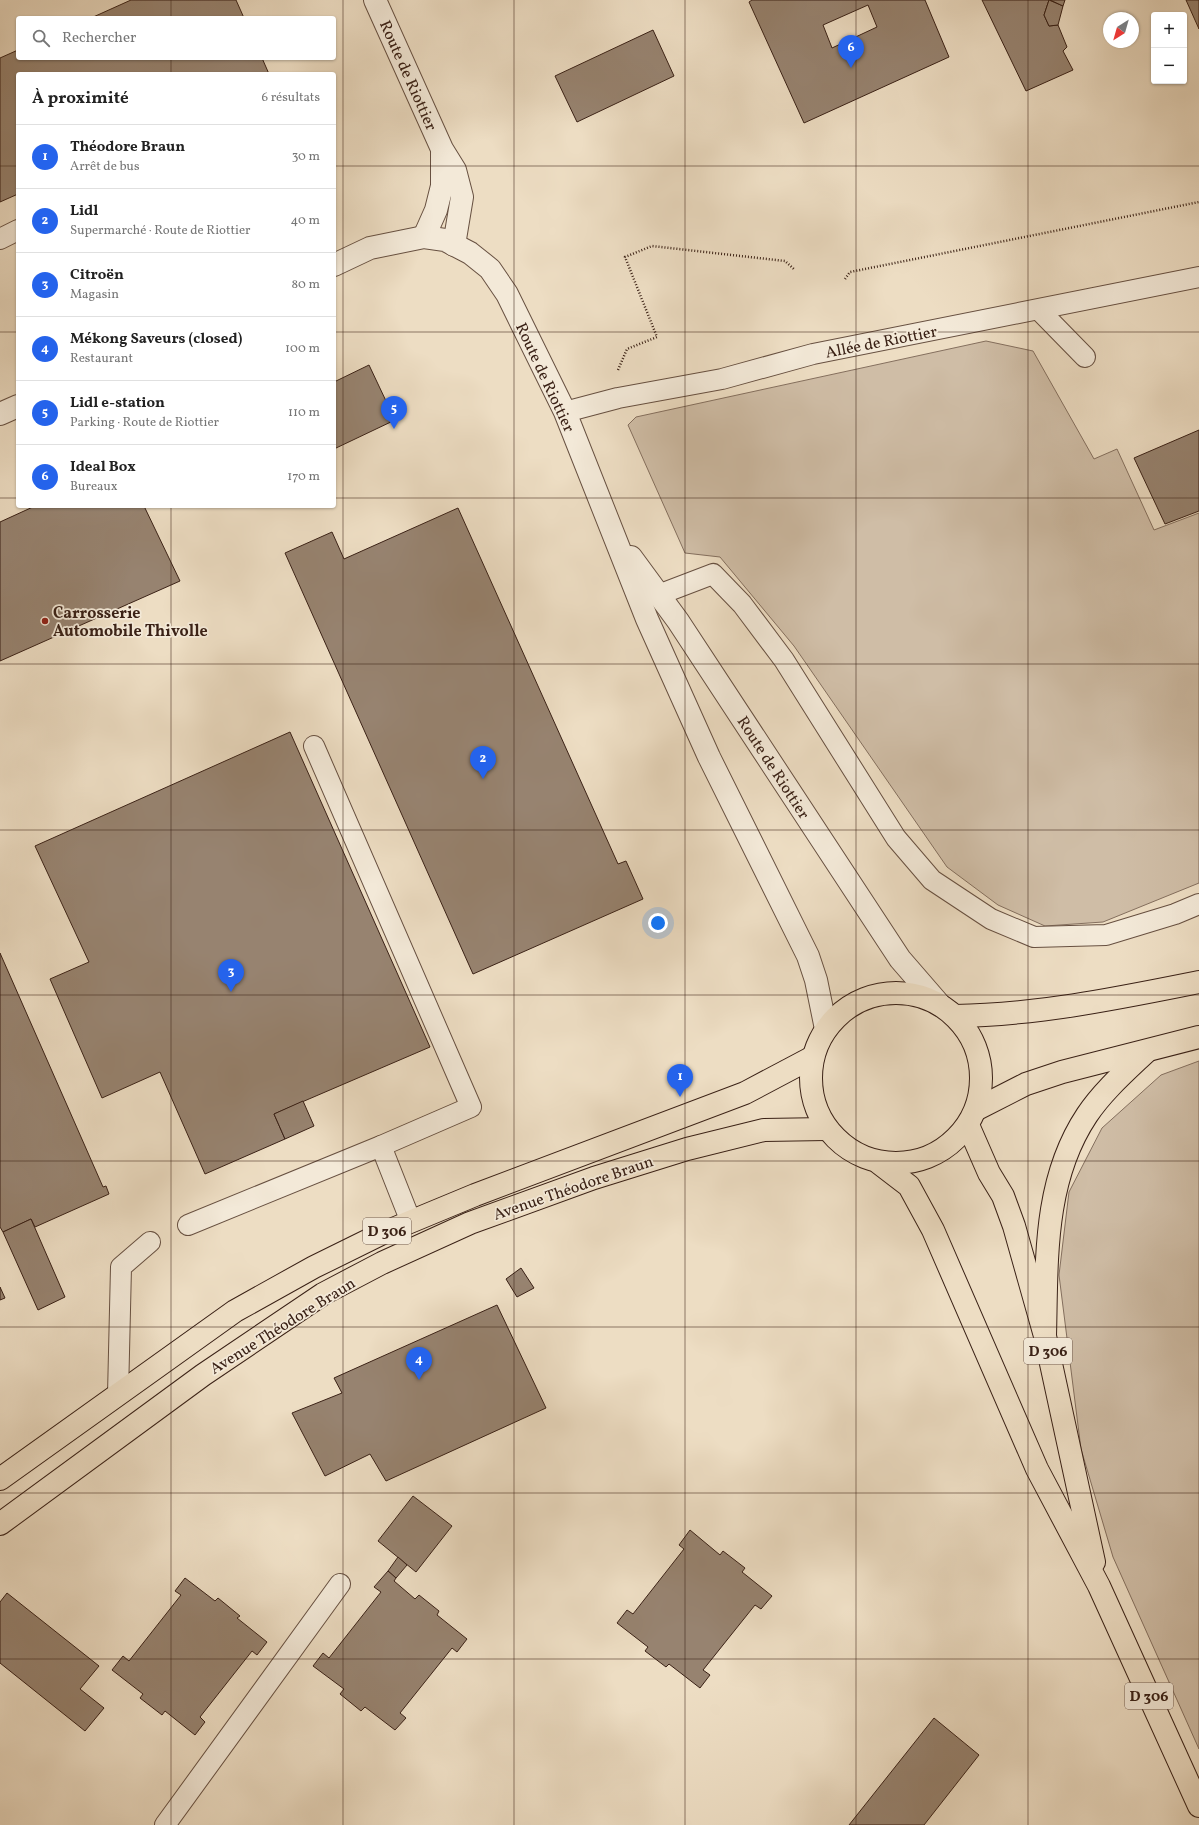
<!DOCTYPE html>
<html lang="fr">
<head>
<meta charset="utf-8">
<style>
  :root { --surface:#fff; --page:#f6f6f6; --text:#222; --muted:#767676; --line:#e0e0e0; --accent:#2563eb }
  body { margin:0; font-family:Vollkorn,serif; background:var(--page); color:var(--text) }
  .controls { position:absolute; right:12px; top:12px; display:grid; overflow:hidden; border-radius:4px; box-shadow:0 1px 3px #0004 }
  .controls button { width:36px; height:36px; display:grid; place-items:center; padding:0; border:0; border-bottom:1px solid var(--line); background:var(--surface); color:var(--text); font:20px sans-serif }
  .compass { position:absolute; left:1103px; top:12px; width:36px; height:36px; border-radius:50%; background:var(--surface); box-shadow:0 1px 3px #0004; rotate:217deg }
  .you { position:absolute; left:658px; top:923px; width:14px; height:14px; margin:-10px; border:3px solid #fff; border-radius:50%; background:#1a73e8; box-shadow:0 0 0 6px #1a73e833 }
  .badge { display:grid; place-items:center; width:26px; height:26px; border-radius:50%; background:var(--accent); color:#fff; font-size:13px; font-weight:700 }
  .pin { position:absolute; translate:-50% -33px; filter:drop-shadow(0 1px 2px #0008) }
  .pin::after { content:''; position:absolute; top:21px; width:14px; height:12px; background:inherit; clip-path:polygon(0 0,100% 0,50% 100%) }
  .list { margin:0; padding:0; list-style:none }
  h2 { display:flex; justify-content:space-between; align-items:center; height:52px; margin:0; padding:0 16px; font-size:17px }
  h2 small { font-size:13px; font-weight:400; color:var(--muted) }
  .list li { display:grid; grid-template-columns:26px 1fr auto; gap:12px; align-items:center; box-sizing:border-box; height:64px; padding:0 16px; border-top:1px solid var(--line) }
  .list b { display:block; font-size:15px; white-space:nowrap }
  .list p { margin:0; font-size:13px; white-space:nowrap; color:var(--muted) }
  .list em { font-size:13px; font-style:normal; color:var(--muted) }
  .icon { flex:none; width:22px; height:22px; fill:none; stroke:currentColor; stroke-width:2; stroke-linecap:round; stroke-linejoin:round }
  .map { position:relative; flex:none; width:1199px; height:1825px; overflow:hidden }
  .search { position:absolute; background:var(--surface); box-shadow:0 1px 3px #0004; left:16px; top:16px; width:320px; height:44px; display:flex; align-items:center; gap:10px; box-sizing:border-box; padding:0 14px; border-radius:4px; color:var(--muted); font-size:15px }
  .panel { position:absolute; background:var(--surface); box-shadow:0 1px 3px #0004; left:16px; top:72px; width:320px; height:436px; border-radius:4px }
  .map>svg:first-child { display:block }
</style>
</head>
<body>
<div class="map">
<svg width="1199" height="1825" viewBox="0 0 1199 1825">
  <rect width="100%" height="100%" fill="#edddc3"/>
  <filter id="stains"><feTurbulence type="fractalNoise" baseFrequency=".005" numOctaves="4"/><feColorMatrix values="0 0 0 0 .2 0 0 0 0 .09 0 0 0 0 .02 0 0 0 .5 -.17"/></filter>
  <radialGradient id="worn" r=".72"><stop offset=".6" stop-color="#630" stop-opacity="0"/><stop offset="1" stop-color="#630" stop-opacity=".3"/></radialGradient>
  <g fill="#cfbda6" stroke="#846f5e">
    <path d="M 986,341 L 1033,351 L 1094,459 L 1117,449 L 1154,530 L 1199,513 L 1199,883 L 1103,922 L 1045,926 L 998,905 L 947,867 L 794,646 L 720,557 L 685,553 L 628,425 L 636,417 Z"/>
    <path d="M 1199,1061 L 1199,1749 L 1113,1557 L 1081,1449 L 1059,1275 L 1069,1192 L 1102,1128 L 1161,1075 Z"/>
  </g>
  <g fill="#978370" stroke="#3a2116" fill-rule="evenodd">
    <path d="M 131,0 L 236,0 L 244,18 L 91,18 Z"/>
    <path d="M 752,0 L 925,0 L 949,57 L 804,123 L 749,2 ZM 868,5 L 877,27 L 832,48 L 823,25 Z"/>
    <path d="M 982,0 L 1049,0 L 1044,15 L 1049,26 L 1058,25 L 1067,47 L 1063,51 L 1073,70 L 1026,91 Z"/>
    <path d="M 1049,0 L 1063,6 L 1058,25 L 1049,26 L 1044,15 Z"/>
    <path d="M 1050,0 L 1065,0 L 1063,6 Z"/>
    <path d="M 1186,0 L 1199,0 L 1199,29 Z"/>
    <path d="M 653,30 L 674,76 L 577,122 L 555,76 Z"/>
    <path d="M 18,50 L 18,58 L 262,58 L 269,74 L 18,74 L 18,194 L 0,202 L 0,58 Z"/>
    <path d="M 369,365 L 395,420 L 334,449 L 334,382 Z"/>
    <path d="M 1199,430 L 1199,511 L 1165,524 L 1134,458 Z"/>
    <path d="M 35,506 L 90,506 L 91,507 L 94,506 L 144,506 L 180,581 L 0,661 L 0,522 Z"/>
    <path d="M 458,508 L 618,864 L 626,861 L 643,899 L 473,974 L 285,553 L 332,532 L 344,559 Z"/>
    <path d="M 290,732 L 430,1047 L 274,1114 L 285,1139 L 205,1174 L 160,1072 L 102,1098 L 50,979 L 89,962 L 35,846 Z"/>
    <path d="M 0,953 L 103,1187 L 106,1186 L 109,1194 L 35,1227 L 31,1219 L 3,1232 L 0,1227 Z"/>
    <path d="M 303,1101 L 314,1126 L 285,1139 L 274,1114 Z"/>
    <path d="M 31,1219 L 65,1297 L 38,1310 L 3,1232 Z"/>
    <path d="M 521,1268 L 534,1288 L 517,1297 L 506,1279 Z"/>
    <path d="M 0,1287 L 5,1298 L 0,1300 Z"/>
    <path d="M 497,1305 L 546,1408 L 386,1481 L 370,1454 L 325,1476 L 292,1413 L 342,1393 L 334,1378 Z"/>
    <path d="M 413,1496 L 452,1526 L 416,1572 L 378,1541 Z"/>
    <path d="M 690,1530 L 720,1555 L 723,1551 L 745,1568 L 742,1572 L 772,1596 L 761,1609 L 755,1605 L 703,1670 L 710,1675 L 700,1688 L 669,1664 L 666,1667 L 645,1651 L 648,1647 L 617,1623 L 627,1610 L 633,1614 L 684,1549 L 679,1545 Z"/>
    <path d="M 398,1557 L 407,1565 L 396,1578 L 388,1571 Z"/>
    <path d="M 388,1571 L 396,1578 L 394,1581 L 415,1599 L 419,1595 L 439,1611 L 437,1615 L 467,1639 L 457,1652 L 452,1648 L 400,1713 L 406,1718 L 395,1730 L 365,1707 L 361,1711 L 340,1694 L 344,1689 L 313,1666 L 323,1653 L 329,1658 L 381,1592 L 374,1587 Z"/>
    <path d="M 185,1578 L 215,1601 L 218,1598 L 240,1616 L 237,1618 L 267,1642 L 257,1655 L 252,1651 L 200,1717 L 205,1722 L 195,1735 L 165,1711 L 162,1715 L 140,1698 L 143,1694 L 112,1670 L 123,1656 L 129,1661 L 181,1595 L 175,1591 Z"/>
    <path d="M 7,1593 L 99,1666 L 80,1689 L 104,1708 L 85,1731 L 0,1663 L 0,1602 Z"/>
    <path d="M 934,1718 L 979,1755 L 924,1825 L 849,1825 Z"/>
  </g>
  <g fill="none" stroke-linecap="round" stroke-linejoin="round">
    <defs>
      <g id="service">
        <path d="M 0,239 L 18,230"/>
        <path d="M 1039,310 L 1085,357"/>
        <path d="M 565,412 L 618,398 L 722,379 L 813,354 L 1199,277"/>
        <path d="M 658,595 L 713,574 L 742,604 L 784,660 L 896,838 L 932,880 L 991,919 L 1034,937 L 1106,935 L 1175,914 L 1199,904"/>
        <path d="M 314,746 L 471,1107 L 381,1146 L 411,1222"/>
        <path d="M 188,1225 L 381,1146"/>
        <path d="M 118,1395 L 121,1267 L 150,1242"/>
        <path d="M 165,1825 L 340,1584"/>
      </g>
      <g id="minor">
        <path d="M 375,0 L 442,149 L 455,170 L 462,197 L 454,245"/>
        <path d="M 424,237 L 436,210 L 442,186 L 442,153"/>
        <path d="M 334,265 L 370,248 L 424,237 L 445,240 L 470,253 L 490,269 L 507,294 L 565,412 L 647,619 L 709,757 L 808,956 L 816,980 L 826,1029"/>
        <path d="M 0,414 L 18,406"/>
        <path d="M 631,557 L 678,621 L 900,959 L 939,1004"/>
      </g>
      <g id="primary">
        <circle cx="896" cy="1078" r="85"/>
        <path d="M 968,1125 L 989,1173 L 1003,1196 L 1014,1226 L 1045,1336 L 1094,1562"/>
        <path d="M 879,1163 L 909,1186 L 933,1230 L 1037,1469 L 1099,1586 L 1199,1806"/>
        <path d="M 0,1479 L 235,1311 L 314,1267 L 381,1234 L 475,1195 L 745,1093 L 813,1057"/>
        <path d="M 0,1524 L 203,1375 L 323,1294 L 382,1263 L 470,1223 L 594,1178 L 687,1149 L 764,1130 L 826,1129"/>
      </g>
      <g id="motorway">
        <path d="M 955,1016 C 1037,1015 1119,998 1199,982"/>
        <path d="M 977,1109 L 1026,1084 L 1062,1072 L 1199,1037"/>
        <path d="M 1045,1336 C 1047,1260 1043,1181 1087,1115 C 1103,1091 1126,1071 1147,1051"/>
      </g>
    </defs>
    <use href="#service" stroke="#675041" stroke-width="22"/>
    <use href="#minor" stroke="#675041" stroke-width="24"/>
    <use href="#primary" stroke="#3a2116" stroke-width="24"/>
    <use href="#motorway" stroke="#3a2116" stroke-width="24"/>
    <g stroke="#3a2116" stroke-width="2.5" stroke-dasharray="1 2" stroke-linecap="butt">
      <path d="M 845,279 L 850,272 L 1199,202"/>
      <path d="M 618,370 L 627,349 L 657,337 L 625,257 L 652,246 L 785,261 L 795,270"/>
    </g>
    <use href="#service" stroke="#f3e9d8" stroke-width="20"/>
    <use href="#minor" stroke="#f3e9d8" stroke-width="22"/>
    <use href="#primary" stroke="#edddc3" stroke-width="22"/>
    <use href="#motorway" stroke="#edddc3" stroke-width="22"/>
  </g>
  <path fill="none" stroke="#3a2116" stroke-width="1" stroke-opacity="0.55" d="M 171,0 L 171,18M 343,0 L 343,1825M 514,0 L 514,1825M 685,0 L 685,1825M 856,0 L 856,1825M 1028,0 L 1028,1825M 171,58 L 171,74M 0,166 L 18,166M 334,166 L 1199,166M 0,332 L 18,332M 334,332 L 1199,332M 0,498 L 18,498M 334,498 L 1199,498M 171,506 L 171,1825M 0,664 L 1199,664M 0,830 L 1199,830M 0,995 L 1199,995M 0,1161 L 1199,1161M 0,1327 L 1199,1327M 0,1493 L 1199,1493M 0,1659 L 1199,1659"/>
  <circle fill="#8f2418" stroke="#f3e9d8" stroke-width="1.5" cx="45" cy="621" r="4"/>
  <g text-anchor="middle" stroke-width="3.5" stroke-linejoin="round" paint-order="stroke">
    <g fill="#f3e9d8" stroke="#725d50" stroke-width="1">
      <rect x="363" y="1218" width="48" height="26" rx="3"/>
      <rect x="1024" y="1338" width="48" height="26" rx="3"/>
      <rect x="1125" y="1683" width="48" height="26" rx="3"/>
    </g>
    <g font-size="15" font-weight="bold" fill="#3a2116">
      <text x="387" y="1236">D 306</text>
      <text x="1048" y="1356">D 306</text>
      <text x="1149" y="1701">D 306</text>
    </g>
    <g font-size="16" fill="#3a2116" stroke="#f3e9d8">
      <text transform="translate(409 75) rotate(66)" y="6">Route de Riottier</text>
      <text transform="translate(881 341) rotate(-11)" y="6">Allée de Riottier</text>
      <text transform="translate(546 377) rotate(65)" y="6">Route de Riottier</text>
      <text transform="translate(774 767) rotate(57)" y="6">Route de Riottier</text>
      <text transform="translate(573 1187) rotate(-19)" y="6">Avenue Théodore Braun</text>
      <text transform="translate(282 1325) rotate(-32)" y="6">Avenue Théodore Braun</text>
    </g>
    <g font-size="16" font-weight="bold" fill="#3a2116" stroke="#f3e9d8" text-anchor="start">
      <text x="53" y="618">Carrosserie<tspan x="53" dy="18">Automobile Thivolle</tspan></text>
    </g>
  </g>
  <rect width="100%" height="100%" filter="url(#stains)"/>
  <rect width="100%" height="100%" fill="url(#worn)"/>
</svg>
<div class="controls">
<button>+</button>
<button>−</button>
</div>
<svg class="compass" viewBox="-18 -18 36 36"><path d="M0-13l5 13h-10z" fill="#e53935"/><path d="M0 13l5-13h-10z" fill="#767676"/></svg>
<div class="you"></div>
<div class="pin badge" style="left:680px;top:1097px">1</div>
<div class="pin badge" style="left:483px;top:779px">2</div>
<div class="pin badge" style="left:231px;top:992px">3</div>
<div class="pin badge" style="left:419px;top:1380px">4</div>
<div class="pin badge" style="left:394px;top:429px">5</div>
<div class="pin badge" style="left:851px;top:68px">6</div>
<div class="search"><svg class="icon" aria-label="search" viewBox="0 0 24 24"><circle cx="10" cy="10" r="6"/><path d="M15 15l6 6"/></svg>Rechercher</div>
<section class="panel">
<h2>À proximité<small>6 résultats</small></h2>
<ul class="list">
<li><span class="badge">1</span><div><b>Théodore Braun</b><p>Arrêt de bus</p></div><em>30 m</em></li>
<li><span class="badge">2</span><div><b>Lidl</b><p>Supermarché · Route de Riottier</p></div><em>40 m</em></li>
<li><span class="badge">3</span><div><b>Citroën</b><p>Magasin</p></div><em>80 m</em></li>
<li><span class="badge">4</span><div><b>Mékong Saveurs (closed)</b><p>Restaurant</p></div><em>100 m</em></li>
<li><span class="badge">5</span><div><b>Lidl e-station</b><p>Parking · Route de Riottier</p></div><em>110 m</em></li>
<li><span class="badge">6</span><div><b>Ideal Box</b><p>Bureaux</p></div><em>170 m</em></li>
</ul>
</section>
</div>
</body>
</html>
